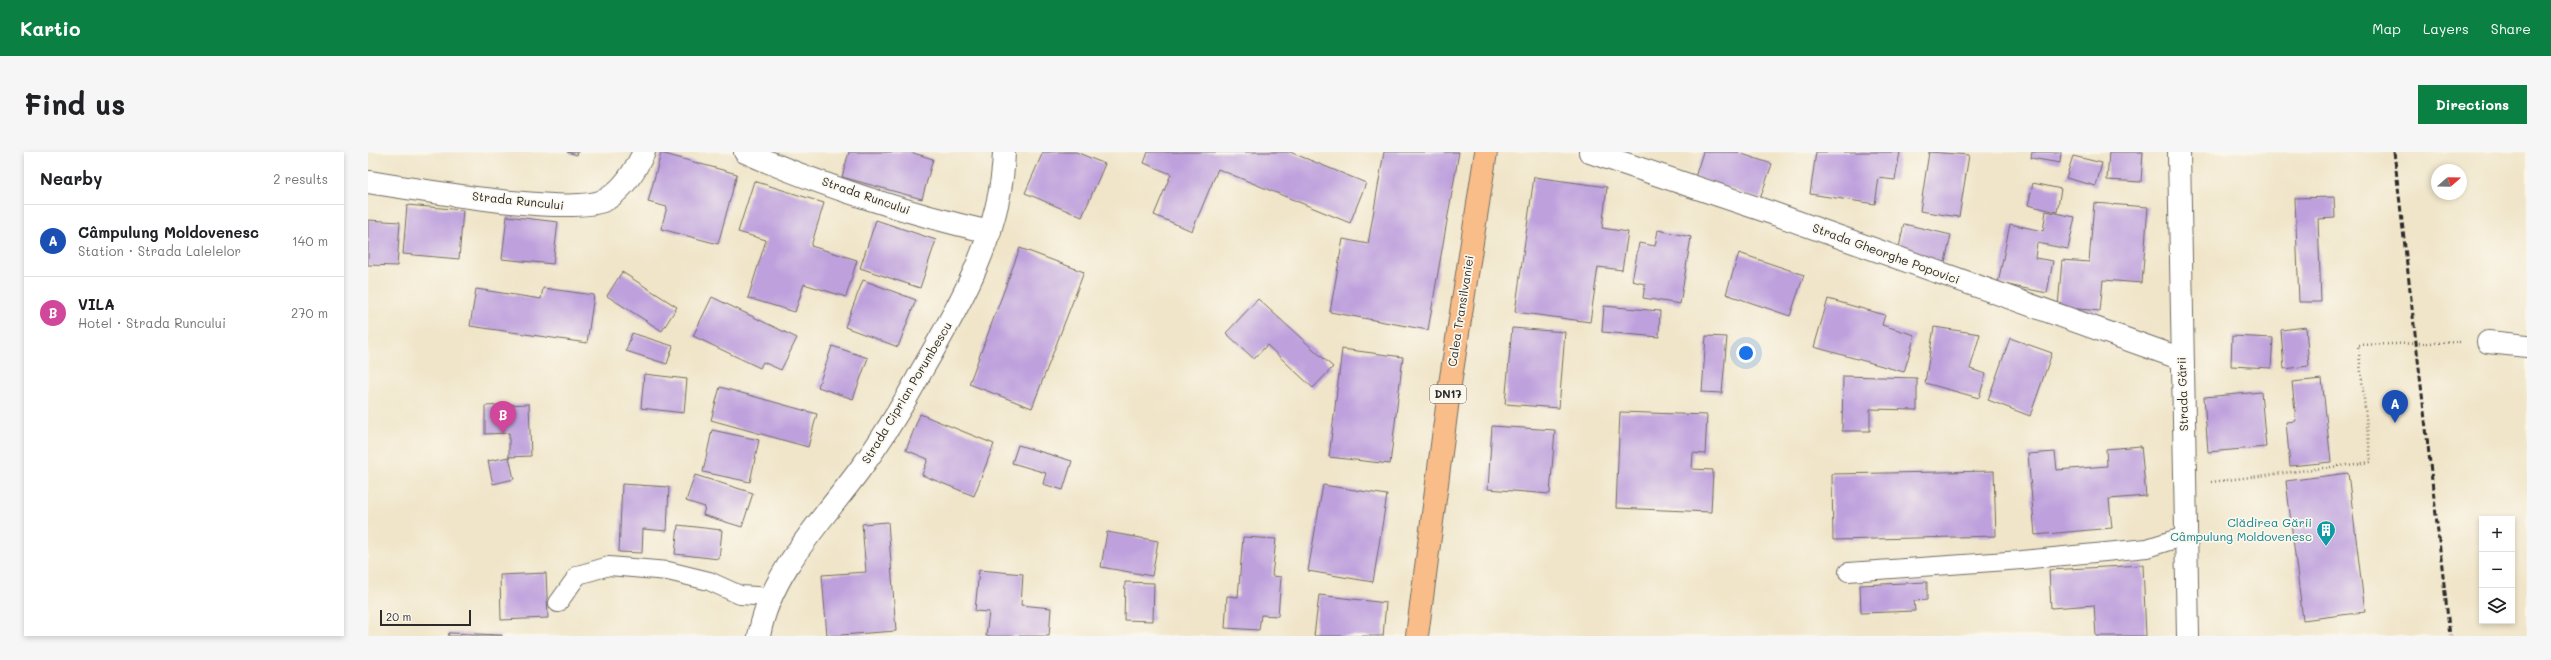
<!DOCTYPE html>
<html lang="en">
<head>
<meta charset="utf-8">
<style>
  :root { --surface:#fff; --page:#f6f6f6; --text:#202124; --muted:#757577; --line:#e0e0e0; --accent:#0b8043 }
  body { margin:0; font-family:Mali,sans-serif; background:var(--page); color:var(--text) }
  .controls { position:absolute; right:12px; bottom:12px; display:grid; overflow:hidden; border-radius:0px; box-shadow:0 2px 6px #0003 }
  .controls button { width:36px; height:36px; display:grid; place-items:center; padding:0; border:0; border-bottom:1px solid var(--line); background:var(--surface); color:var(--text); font:20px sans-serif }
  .compass { position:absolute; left:2063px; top:12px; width:36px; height:36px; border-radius:50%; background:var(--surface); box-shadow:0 2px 6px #0003; rotate:70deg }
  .scale { position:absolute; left:12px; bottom:10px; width:91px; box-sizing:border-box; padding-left:4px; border:2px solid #2b2b2b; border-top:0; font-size:11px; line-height:14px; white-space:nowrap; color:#2b2b2b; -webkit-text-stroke:3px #fbf7ec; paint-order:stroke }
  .you { position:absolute; left:1378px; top:201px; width:14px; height:14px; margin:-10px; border:3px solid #fff; border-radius:50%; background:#1a73e8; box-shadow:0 0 0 6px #1a73e833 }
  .badge { display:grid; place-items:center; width:26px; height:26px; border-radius:50%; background:var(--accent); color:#fff; font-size:13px; font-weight:700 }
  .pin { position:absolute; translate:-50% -33px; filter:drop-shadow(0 1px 2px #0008) }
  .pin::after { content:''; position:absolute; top:21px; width:14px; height:12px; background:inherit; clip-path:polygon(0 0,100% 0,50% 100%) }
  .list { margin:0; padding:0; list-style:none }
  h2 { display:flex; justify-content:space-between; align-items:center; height:52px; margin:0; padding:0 16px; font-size:17px }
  h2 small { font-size:13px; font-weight:400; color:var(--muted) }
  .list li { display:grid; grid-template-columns:26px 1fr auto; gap:12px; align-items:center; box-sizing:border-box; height:72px; padding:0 16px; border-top:1px solid var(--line) }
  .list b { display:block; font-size:15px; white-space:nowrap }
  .list p { margin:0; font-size:13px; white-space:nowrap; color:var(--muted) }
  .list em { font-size:13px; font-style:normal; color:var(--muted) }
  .icon { flex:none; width:22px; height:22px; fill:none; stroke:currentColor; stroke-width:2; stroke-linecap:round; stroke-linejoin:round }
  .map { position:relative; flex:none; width:2159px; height:484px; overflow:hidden; border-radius:0px }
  header { display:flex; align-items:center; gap:24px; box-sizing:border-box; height:56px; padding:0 20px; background:var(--accent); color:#fff }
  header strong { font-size:19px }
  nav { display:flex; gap:22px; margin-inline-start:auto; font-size:14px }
  .intro { display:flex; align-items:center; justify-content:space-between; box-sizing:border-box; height:96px; padding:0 24px }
  h1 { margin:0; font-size:28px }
  .button { padding:10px 18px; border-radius:0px; background:var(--accent); color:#fff; font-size:14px; font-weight:700 }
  main { display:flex; gap:24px; padding:0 24px }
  aside { flex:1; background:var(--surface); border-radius:0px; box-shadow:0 2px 6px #0003 }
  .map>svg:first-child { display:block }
</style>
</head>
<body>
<header>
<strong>Kartio</strong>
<nav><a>Map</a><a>Layers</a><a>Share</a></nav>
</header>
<div class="intro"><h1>Find us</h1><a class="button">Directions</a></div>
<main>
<aside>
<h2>Nearby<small>2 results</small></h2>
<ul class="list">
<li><span class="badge" style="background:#1a4fb4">A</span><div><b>Câmpulung Moldovenesc</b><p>Station · Strada Lalelelor</p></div><em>140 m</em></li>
<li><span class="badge" style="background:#d1479c">B</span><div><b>VILA</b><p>Hotel · Strada Runcului</p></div><em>270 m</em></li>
</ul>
</aside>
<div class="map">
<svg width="2159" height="484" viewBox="0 0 2159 484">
  <rect width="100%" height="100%" fill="#fbf7ec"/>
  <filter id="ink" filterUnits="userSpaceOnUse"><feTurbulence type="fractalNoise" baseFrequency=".025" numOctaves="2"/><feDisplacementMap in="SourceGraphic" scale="8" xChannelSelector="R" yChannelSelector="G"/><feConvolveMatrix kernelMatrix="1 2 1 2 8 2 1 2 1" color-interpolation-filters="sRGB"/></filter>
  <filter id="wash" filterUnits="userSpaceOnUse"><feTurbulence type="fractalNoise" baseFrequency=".012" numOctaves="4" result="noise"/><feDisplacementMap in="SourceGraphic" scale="16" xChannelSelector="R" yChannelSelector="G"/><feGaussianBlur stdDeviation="0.9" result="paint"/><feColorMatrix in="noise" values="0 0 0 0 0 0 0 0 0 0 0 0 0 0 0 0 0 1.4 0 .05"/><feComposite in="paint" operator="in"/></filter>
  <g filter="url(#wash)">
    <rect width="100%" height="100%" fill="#f0e5c9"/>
    <g id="blocks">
      <g fill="#bea0dd">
        <path d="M 199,0 L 210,0 L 209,3 Z"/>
        <path d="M 481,0 L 542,0 L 565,7 L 554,47 L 474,25 Z"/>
        <path d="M 675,0 L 708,0 L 737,12 L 714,65 L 657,41 Z"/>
        <path d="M 780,0 L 922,0 L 998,31 L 982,71 L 850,17 L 824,79 L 786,63 L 803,22 L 776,11 Z"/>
        <path d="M 1016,0 L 1091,0 L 1060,178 L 962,160 L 975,87 L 1000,92 Z"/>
        <path d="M 1335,0 L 1368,0 L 1404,12 L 1392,47 L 1327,25 Z"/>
        <path d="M 1448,0 L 1532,0 L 1527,28 L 1511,26 L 1507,52 L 1442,42 Z"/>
        <path d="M 1561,0 L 1601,3 L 1591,65 L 1552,59 Z"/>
        <path d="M 1664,0 L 1693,0 L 1692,11 L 1663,6 Z"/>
        <path d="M 1741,0 L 1775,0 L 1773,30 L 1739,28 Z"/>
        <path d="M 293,1 L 369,22 L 350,92 L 293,77 L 299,55 L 280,50 Z"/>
        <path d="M 1705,4 L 1734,11 L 1728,34 L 1698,26 Z"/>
        <path d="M 1166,25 L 1239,35 L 1234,76 L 1260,80 L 1254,118 L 1230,115 L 1222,170 L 1147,160 Z"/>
        <path d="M 386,29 L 456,51 L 443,94 L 489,108 L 478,145 L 436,132 L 427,160 L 380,146 L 398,88 L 370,80 Z"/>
        <path d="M 1665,31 L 1693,37 L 1689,60 L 1660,53 Z"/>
        <path d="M 1966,45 L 1967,66 L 1950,67 L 1953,150 L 1931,150 L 1927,46 Z"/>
        <path d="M 1726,51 L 1780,55 L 1774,131 L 1735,128 L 1732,159 L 1690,155 L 1694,108 L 1721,110 Z"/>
        <path d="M 39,53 L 95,58 L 91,107 L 35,102 Z"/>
        <path d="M 1678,59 L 1707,65 L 1700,97 L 1669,91 L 1667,106 L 1685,109 L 1679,141 L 1630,131 L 1642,72 L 1675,79 Z"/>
        <path d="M 139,64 L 190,70 L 185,112 L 134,107 Z"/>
        <path d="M 0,68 L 32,70 L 29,114 L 0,113 Z"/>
        <path d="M 508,68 L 568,88 L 552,136 L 492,116 Z"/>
        <path d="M 1536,72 L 1583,83 L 1577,110 L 1530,100 Z"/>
        <path d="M 1290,78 L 1323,85 L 1312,152 L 1275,146 L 1277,132 L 1264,129 L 1271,91 L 1287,94 Z"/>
        <path d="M 652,96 L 716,120 L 664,256 L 601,232 Z"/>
        <path d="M 1371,101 L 1436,123 L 1422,164 L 1358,142 Z"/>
        <path d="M 254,120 L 309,155 L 294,179 L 239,144 Z"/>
        <path d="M 495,128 L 548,148 L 530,195 L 477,175 Z"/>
        <path d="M 175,136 L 226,143 L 219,191 L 102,174 L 108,137 L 173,147 Z"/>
        <path d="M 344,145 L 429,186 L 413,218 L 395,210 L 392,216 L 325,184 Z"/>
        <path d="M 890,147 L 965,215 L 945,236 L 899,193 L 886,207 L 858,181 Z"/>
        <path d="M 1460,147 L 1517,163 L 1514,173 L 1547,183 L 1536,220 L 1446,195 Z"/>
        <path d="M 1236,154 L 1292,159 L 1291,185 L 1234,180 Z"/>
        <path d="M 1566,175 L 1612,182 L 1602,217 L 1618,222 L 1611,246 L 1557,231 Z"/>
        <path d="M 1938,175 L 1941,214 L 1916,217 L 1913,178 Z"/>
        <path d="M 1144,176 L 1197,180 L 1191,256 L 1137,252 Z"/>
        <path d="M 264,181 L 305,194 L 299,212 L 258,199 Z"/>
        <path d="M 1338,184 L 1359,185 L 1354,241 L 1334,240 Z"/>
        <path d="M 1864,184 L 1905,186 L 1903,216 L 1863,214 Z"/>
        <path d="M 1642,186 L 1684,201 L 1662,264 L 1620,248 Z"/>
        <path d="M 464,194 L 500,206 L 485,247 L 450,235 Z"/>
        <path d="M 974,197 L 1035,205 L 1022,312 L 961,305 Z"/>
        <path d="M 276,222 L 319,227 L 316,261 L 273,256 Z"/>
        <path d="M 1475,224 L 1549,226 L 1549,258 L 1502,257 L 1502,279 L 1474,279 Z"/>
        <path d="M 1954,227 L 1963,310 L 1922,314 L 1918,270 L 1928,269 L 1924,230 Z"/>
        <path d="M 352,235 L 449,262 L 440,295 L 343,268 Z"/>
        <path d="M 1893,240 L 1898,295 L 1840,300 L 1836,245 Z"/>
        <path d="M 161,252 L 163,304 L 141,305 L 141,281 L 117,282 L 117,254 Z"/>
        <path d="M 1252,260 L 1339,263 L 1337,302 L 1325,301 L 1324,317 L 1345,318 L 1343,360 L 1248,356 Z"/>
        <path d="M 552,262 L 626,292 L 606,344 L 554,323 L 560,307 L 538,298 Z"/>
        <path d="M 1124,274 L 1187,278 L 1182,342 L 1120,337 Z"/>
        <path d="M 344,278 L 391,288 L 382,330 L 335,320 Z"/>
        <path d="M 650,293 L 704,309 L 695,338 L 675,332 L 678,321 L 644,311 Z"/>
        <path d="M 1773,294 L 1778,344 L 1741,347 L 1744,376 L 1667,383 L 1660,302 L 1687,300 L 1689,318 L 1739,314 L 1738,297 Z"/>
        <path d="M 141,305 L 146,327 L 125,332 L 120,309 Z"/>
        <path d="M 1626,319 L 1628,384 L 1465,388 L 1464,322 Z"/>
        <path d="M 1980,321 L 1997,460 L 1935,468 L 1918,329 Z"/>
        <path d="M 327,323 L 385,341 L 374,375 L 335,363 L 337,355 L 318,349 Z"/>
        <path d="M 254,332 L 301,335 L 299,379 L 275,377 L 274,401 L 251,400 Z"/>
        <path d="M 955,333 L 1019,343 L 1005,430 L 940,419 Z"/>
        <path d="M 520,370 L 528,479 L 459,484 L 454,423 L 498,420 L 494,372 Z"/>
        <path d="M 310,373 L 354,378 L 351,407 L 307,402 Z"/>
        <path d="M 739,380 L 790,389 L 784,424 L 733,415 Z"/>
        <path d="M 875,385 L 908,387 L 904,424 L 913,425 L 910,464 L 893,463 L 891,478 L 857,476 L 859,444 L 870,445 Z"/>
        <path d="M 1775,413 L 1778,484 L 1728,484 L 1726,453 L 1683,456 L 1681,418 Z"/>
        <path d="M 611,418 L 655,422 L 653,453 L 683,456 L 681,484 L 618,484 L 621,460 L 607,459 Z"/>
        <path d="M 178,421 L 180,466 L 133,468 L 132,423 Z"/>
        <path d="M 757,430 L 786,431 L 785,469 L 756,468 Z"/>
        <path d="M 1559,430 L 1559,448 L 1546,449 L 1547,459 L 1493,461 L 1492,433 Z"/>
        <path d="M 951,443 L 1018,451 L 1015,484 L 946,484 Z"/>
        <path d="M 81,481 L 134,483 L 134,484 L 80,484 Z"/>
      </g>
    </g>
  </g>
  <g filter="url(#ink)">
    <use href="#blocks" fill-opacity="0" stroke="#706c62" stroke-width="1"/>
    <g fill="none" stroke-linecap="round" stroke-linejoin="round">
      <defs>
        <g id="service">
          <path d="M 1480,420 L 1654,408 L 1779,396 L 1817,384"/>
          <path d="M 190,451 L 210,423 L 241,414 L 300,419 L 341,429 L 372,443 L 403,445"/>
        </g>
        <g id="minor">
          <path d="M 377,0 C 452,33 541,62 622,80"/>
          <path d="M 1222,0 L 1404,61 L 1814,207"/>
          <path d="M 0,30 C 43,36 208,66 239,47 C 255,37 268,17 276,0"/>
          <path d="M 2120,190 L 2159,194"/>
          <path d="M 391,484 C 402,421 453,370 490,320 C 514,288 535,253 554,218 C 593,151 634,79 636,0"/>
        </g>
        <path id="tertiary" d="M 1811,0 L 1820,484"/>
        <path id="trunk" d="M 1049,484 L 1082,232 L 1118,0"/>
      </defs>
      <use href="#service" stroke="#706c62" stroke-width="20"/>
      <use href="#minor" stroke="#706c62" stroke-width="24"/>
      <use href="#tertiary" stroke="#706c62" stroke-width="24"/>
      <use href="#trunk" stroke="#706c62" stroke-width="24"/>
      <path stroke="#706c62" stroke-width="2.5" stroke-dasharray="1 3" stroke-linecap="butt" d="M 1843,330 L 2003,310 L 1990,193 L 2094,190"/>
      <use href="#service" stroke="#fff" stroke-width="18"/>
      <use href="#minor" stroke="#fff" stroke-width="22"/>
      <use href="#tertiary" stroke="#fff" stroke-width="22"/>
      <use href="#trunk" stroke="#f8bd88" stroke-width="22"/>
      <path stroke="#2b2b2b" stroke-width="3" stroke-dasharray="6 3" stroke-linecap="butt" d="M 2026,0 L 2082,484"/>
    </g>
  </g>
  <defs>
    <symbol id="building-pin" viewBox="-11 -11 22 30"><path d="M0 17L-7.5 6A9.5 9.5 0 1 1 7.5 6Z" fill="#0f9aa8" stroke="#fbf7ec"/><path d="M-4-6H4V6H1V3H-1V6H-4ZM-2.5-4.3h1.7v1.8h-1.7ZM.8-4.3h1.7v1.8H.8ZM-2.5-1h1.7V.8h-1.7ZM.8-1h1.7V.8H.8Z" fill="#fff"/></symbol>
  </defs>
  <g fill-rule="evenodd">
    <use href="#building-pin" x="1947" y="367" width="22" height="30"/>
  </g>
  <g text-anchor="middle" stroke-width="3.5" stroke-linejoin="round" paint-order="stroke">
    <rect fill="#fbf7ec" stroke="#696865" stroke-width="1" x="1062" y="233" width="36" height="18" rx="3"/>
    <g font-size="11" font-weight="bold" fill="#2b2b2b">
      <text x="1080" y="246">DN17</text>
    </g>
    <g font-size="12" fill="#2b2b2b" stroke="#fbf7ec">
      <text transform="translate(498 44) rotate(19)" y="4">Strada Runcului</text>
      <text transform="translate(150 49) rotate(6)" y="4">Strada Runcului</text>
      <text transform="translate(1518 102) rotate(20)" y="4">Strada Gheorghe Popovici</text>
      <text transform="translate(1093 159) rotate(-81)" y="4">Calea Transilvaniei</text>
      <text transform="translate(539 241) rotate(-59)" y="4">Strada Ciprian Porumbescu</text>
      <text transform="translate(1815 242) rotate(-92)" y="4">Strada Gării</text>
    </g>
    <g font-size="12" fill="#0d838f" stroke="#fbf7ec" text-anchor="end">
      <text x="1944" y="375">Clădirea Gării<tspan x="1944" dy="14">Câmpulung Moldovenesc</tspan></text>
    </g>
  </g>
</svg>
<div class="controls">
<button>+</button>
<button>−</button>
<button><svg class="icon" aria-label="layers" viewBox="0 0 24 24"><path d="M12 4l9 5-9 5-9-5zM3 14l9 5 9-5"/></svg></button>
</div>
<svg class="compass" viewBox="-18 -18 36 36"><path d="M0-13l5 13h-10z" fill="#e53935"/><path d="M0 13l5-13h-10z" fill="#757577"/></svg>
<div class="scale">20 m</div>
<div class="you"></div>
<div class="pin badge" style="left:2027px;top:271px;background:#1a4fb4">A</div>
<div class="pin badge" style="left:135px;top:282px;background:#d1479c">B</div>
</div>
</main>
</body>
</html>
